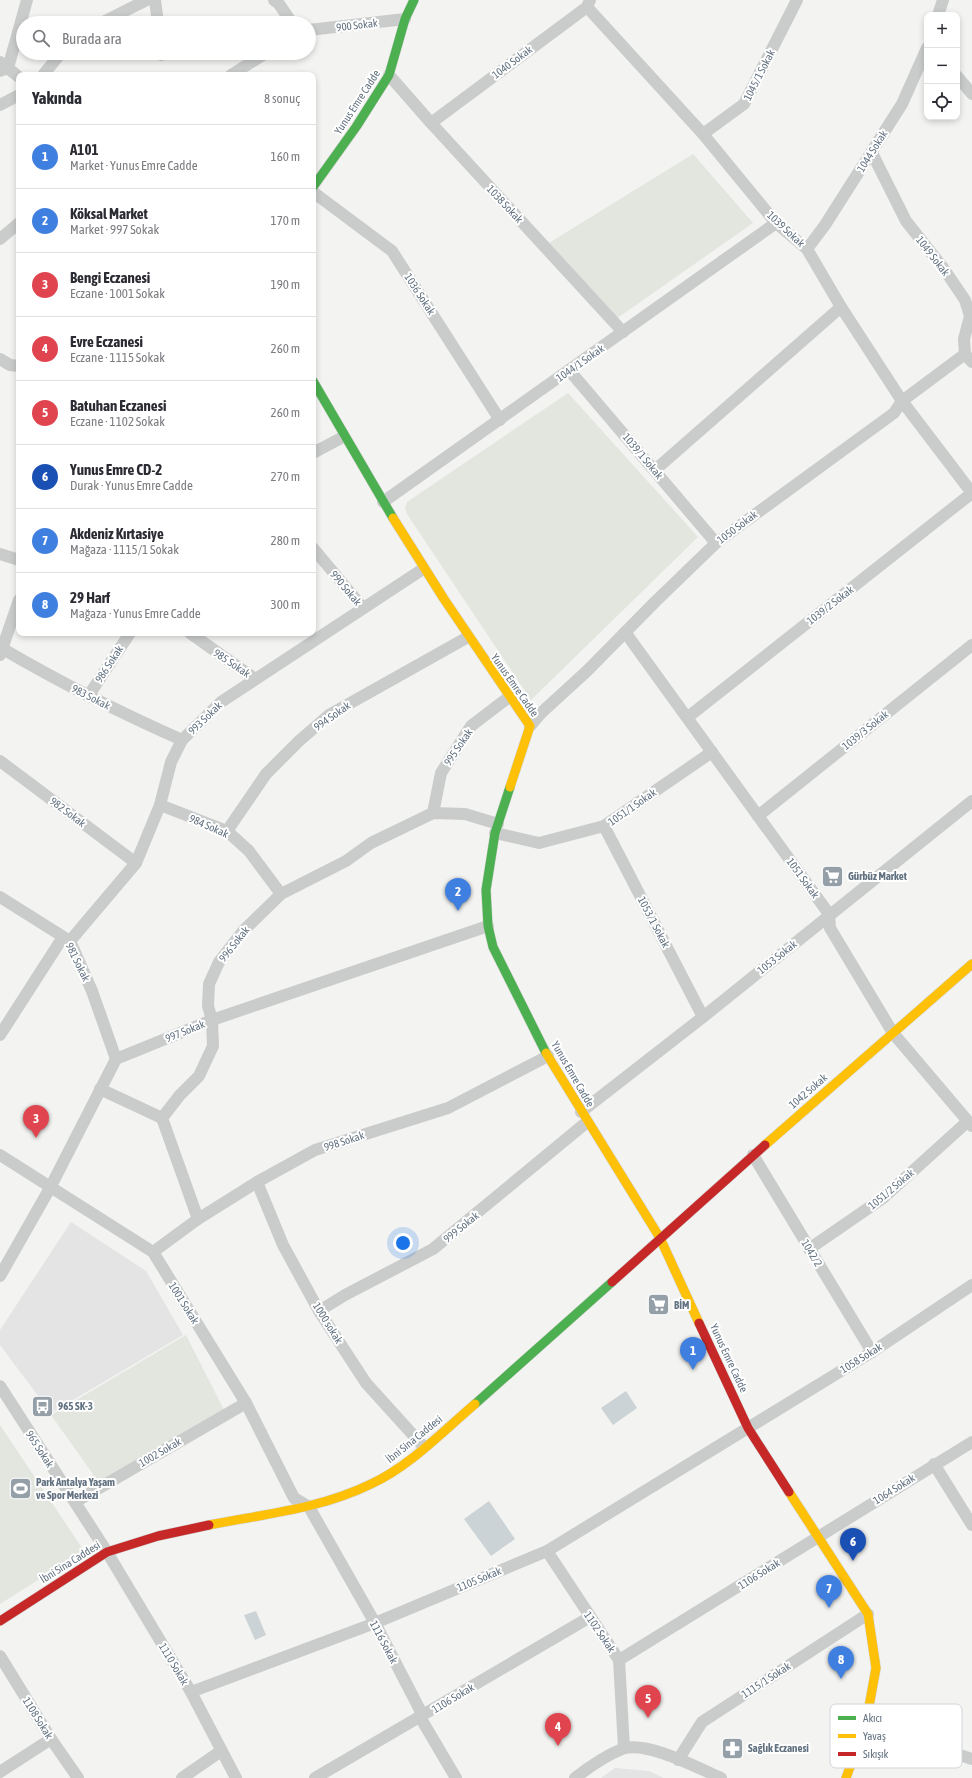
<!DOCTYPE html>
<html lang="tr">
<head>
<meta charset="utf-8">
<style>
  :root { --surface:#fff; --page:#f7f7f7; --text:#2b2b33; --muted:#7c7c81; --line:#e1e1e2; --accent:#5b5f68 }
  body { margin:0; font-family:"Asap Condensed",sans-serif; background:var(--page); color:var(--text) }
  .controls { position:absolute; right:12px; top:12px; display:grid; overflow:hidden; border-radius:8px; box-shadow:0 2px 6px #0003 }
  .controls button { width:36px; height:36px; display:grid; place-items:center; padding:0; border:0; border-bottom:1px solid var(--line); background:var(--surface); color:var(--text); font:20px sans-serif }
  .you { position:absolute; left:403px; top:1243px; width:14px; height:14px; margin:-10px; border:3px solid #fff; border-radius:50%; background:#1a73e8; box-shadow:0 0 0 6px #1a73e833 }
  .badge { display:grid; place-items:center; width:26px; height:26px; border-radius:50%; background:var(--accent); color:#fff; font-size:13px; font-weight:700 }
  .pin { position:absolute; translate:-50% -33px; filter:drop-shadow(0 1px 2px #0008) }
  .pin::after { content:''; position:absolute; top:21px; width:14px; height:12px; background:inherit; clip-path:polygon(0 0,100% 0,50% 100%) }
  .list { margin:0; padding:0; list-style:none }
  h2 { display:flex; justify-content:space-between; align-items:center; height:52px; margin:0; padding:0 16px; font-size:17px }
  h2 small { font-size:13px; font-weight:400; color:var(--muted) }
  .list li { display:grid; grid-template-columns:26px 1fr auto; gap:12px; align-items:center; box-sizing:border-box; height:64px; padding:0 16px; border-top:1px solid var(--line) }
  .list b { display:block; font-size:15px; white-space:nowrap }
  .list p { margin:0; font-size:13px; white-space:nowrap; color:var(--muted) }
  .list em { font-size:13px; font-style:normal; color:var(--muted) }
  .icon { flex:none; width:22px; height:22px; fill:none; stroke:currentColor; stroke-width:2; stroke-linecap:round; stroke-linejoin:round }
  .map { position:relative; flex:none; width:972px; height:1778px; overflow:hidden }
  .search { position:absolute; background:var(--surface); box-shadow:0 2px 6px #0003; left:16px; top:16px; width:300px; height:44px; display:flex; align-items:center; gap:10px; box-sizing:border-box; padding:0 14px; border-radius:22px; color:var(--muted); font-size:15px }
  .panel { position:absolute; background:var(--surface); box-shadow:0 2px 6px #0003; left:16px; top:72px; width:300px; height:564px; border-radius:8px }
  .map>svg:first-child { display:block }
</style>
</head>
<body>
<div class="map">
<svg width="972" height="1778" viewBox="0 0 972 1778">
  <rect width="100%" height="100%" fill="#f3f3f1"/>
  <g fill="#e3e4e3">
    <path d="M 71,1222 L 146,1271 L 183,1335 L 51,1413 L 0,1345 L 0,1330 Z"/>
    <path d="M 615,1768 L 649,1771 L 664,1778 L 601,1778 Z"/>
  </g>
  <g fill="#e2e6df">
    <path d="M 693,154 L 753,223 L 616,319 L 549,243 Z"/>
    <path d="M 568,393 L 698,537 L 531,700 L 407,514 L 405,508 L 407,502 Z"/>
    <path d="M 186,1335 L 224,1410 L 85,1490 L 93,1474 L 51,1415 Z"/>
    <path d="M 0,1425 L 84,1551 L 0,1604 Z"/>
  </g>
  <g fill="#cbd3d6">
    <path d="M 626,1391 L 637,1408 L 613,1425 L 601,1408 Z"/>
    <path d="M 489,1501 L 515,1539 L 491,1556 L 464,1519 Z"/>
    <path d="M 256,1611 L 266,1635 L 255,1640 L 244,1615 Z"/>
  </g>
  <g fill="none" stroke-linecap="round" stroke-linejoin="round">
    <defs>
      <g id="fast">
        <path d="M 313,187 L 356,127 L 389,75 L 405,19 L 414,0"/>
        <path d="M 313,381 L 393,518"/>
        <path d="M 510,787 L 495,833 L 486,890 L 488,926 L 493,947 L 546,1053"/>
        <path d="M 475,1404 L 612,1282"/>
      </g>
      <g id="slow">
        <path d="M 393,518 L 444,599 L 530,726 L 510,787"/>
        <path d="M 546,1053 L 660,1238 L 699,1323"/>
        <path d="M 765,1145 L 972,964"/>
        <path d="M 789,1492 L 868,1614 L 876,1668 L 866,1723 L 846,1778"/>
        <path d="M 209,1525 C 264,1514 320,1509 371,1484 C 410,1466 442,1432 475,1404"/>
      </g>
      <g id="jam">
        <path d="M 612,1282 L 765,1145"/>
        <path d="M 699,1323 L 748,1428 L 789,1492"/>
        <path d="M 0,1621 L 107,1552 L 158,1536 L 209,1525"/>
      </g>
    </defs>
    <use href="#fast" stroke="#d0d1d0" stroke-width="10"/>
    <use href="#slow" stroke="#d0d1d0" stroke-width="10"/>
    <use href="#jam" stroke="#d0d1d0" stroke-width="10"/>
    <g stroke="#cacccc" stroke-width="12">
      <path d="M 155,0 L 158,23"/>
      <path d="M 274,0 L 279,4 L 292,23"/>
      <path d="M 587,7 L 703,134 L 776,223 L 807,249 L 841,307 L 902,401 L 972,493 L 688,717"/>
      <path d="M 938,15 L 943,0"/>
      <path d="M 101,23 L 147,0"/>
      <path d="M 309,30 L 405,19"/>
      <path d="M 161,53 L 161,55"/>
      <path d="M 0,62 L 19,77"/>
      <path d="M 0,71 L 8,68 L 27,0"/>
      <path d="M 43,75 L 61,53"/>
      <path d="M 231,75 L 266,53"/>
      <path d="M 389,75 L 431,123 L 623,332"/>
      <path d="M 957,76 L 972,94"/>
      <path d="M 0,105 L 19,95"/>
      <path d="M 431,123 L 587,7 L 590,0"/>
      <path d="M 703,134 L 744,104 L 797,0"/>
      <path d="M 872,153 L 906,221 L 944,269 L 965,300 L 970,316 L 964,339 L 965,354 L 972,362"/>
      <path d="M 313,192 L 392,251 L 500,420"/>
      <path d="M 0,239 L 19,223"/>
      <path d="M 807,249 L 825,225 L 902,104 L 927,48"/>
      <path d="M 0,359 L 10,365 L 19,366"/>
      <path d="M 569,370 L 716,543"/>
      <path d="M 313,453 L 343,437"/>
      <path d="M 655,470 L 841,307"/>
      <path d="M 383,502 L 776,223"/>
      <path d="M 313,548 L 363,608"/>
      <path d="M 0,554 L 19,560"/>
      <path d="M 625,632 L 829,914 L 830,928 L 893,1033 L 972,1126"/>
      <path d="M 190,633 L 255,679"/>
      <path d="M 3,649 C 61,683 121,713 182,740"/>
      <path d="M 0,655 L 19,600"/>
      <path d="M 89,695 L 130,633"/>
      <path d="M 530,726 L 541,713 L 587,671 L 655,602 L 716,543 L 894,413 L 902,401 L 965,354"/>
      <path d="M 0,761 L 136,863"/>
      <path d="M 160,805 L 227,831 L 249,851 L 281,894"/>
      <path d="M 433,813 L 441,773 L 471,726 L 509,697"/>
      <path d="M 758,816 L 972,645"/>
      <path d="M 604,826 L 703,1017"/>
      <path d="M 227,831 L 266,774 L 299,741 L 329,715 L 468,637"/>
      <path d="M 495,833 L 539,843 L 604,826 L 712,752"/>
      <path d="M 0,897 L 70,941 L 92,991 L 116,1059"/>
      <path d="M 70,941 L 136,863 L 160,805 L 171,762 L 182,740 L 221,702 L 423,569"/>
      <path d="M 0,1035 L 63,937"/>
      <path d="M 100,1089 L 162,1118"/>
      <path d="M 581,1112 L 703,1017 L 972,801"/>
      <path d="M 0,1155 L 153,1252 L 246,1403 L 294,1498 L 309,1507 L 375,1623 L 420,1710 L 420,1717 L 456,1778"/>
      <path d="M 753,1155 L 872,1352"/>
      <path d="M 257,1182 L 283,1245 L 319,1311 L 366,1383 L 424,1447"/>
      <path d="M 198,1219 L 162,1118 L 180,1095 L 199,1076 L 213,1046 L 212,1020 L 208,1006 L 209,984 L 219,962 L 244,930 L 281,894 L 346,861 L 371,843 L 433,813 L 465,814 L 498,824"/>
      <path d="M 809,1249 L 883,1198 L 967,1122"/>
      <path d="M 153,1252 L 198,1219 L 257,1182 L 315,1150 L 448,1108 L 548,1056"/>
      <path d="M 0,1276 L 50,1188 L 116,1059 L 212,1020 L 488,926"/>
      <path d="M 319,1311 L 345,1295 L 433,1249 L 587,1122"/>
      <path d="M 0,1386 L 107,1552 L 191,1692 L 236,1778"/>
      <path d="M 934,1464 L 972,1525"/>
      <path d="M 75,1502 L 246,1403"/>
      <path d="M 547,1551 L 619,1660 L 624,1748"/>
      <path d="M 0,1656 L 51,1739 L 78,1778"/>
      <path d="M 619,1660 L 972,1442"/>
      <path d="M 191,1692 L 375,1623 L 547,1551 L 872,1352 L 972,1285"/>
      <path d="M 866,1723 L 972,1759"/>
      <path d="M 678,1760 L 702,1722 L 868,1614"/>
      <path d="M 0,1772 L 51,1739"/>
      <path d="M 182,1778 L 221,1751"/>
      <path d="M 315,1778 L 590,1617"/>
      <path d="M 575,1778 C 589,1767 605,1756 622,1749 C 646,1740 698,1768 721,1778"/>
    </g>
    <use href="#fast" stroke="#4caf50" stroke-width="9"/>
    <use href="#slow" stroke="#ffc107" stroke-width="9"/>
    <use href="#jam" stroke="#c62828" stroke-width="9"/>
  </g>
  <defs>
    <symbol id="supermarket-square" viewBox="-11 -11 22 22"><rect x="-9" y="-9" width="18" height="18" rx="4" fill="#959fa8" stroke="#fff"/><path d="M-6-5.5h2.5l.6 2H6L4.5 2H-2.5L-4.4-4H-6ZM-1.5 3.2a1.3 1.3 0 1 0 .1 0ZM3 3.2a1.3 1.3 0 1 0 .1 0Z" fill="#fff"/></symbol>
    <symbol id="bus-square" viewBox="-11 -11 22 22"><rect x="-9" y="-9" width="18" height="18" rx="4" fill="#959fa8" stroke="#fff"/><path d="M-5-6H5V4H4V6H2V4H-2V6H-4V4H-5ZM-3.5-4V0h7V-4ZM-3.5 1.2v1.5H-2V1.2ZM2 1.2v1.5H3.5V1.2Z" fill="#fff"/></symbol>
    <symbol id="stadium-square" viewBox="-11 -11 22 22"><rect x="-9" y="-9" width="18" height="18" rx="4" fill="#959fa8" stroke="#fff"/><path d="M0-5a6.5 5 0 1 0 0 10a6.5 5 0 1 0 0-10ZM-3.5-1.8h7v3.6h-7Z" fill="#fff"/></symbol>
    <symbol id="pharmacy-square" viewBox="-11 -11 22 22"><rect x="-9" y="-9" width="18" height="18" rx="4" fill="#959fa8" stroke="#fff"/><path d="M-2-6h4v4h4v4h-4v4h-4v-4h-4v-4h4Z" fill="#fff"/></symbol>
  </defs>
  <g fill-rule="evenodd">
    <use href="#supermarket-square" x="820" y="864" width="25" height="25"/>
    <use href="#supermarket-square" x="646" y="1292" width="25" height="25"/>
    <use href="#bus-square" x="30" y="1394" width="25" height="25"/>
    <use href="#stadium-square" x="8" y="1476" width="25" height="25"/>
    <use href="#pharmacy-square" x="720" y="1736" width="25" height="25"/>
  </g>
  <g text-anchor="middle" stroke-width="4" stroke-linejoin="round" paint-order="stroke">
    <g font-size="11" fill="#637281" stroke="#fff">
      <text transform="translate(357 25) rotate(-7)" y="4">900 Sokak</text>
      <text transform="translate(512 62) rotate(-37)" y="4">1040 Sokak</text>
      <text transform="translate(759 75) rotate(-63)" y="4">1045/1 Sokak</text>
      <text transform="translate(357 102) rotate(-57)" y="4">Yunus Emre Cadde</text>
      <text transform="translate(872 151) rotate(-58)" y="4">1044 Sokak</text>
      <text transform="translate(505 204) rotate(47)" y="4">1038 Sokak</text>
      <text transform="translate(786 229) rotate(43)" y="4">1039 Sokak</text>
      <text transform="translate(933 256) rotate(52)" y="4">1049 Sokak</text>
      <text transform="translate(420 294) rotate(57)" y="4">1036 Sokak</text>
      <text transform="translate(580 363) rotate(-35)" y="4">1044/1 Sokak</text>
      <text transform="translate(643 456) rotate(50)" y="4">1039/1 Sokak</text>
      <text transform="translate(737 527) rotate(-37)" y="4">1050 Sokak</text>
      <text transform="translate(346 588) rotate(50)" y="4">990 Sokak</text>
      <text transform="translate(830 605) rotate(-38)" y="4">1039/2 Sokak</text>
      <text transform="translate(232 663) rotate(34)" y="4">985 Sokak</text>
      <text transform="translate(109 664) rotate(-57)" y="4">986 Sokak</text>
      <text transform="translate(515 685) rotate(55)" y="4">Yunus Emre Cadde</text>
      <text transform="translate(91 697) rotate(27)" y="4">983 Sokak</text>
      <text transform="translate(332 716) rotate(-35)" y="4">994 Sokak</text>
      <text transform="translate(205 718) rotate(-44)" y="4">993 Sokak</text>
      <text transform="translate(865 730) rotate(-39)" y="4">1039/3 Sokak</text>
      <text transform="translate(458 747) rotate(-56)" y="4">995 Sokak</text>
      <text transform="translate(632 807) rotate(-35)" y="4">1051/1 Sokak</text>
      <text transform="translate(68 812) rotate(37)" y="4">982 Sokak</text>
      <text transform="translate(209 826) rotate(24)" y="4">984 Sokak</text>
      <text transform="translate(803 878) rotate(54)" y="4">1051 Sokak</text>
      <text transform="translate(654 922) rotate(62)" y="4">1053/1 Sokak</text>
      <text transform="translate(234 944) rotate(-52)" y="4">996 Sokak</text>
      <text transform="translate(777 957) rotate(-39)" y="4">1053 Sokak</text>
      <text transform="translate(78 962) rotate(64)" y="4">981 Sokak</text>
      <text transform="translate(185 1031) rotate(-22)" y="4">997 Sokak</text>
      <text transform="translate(573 1074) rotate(60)" y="4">Yunus Emre Cadde</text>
      <text transform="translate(808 1091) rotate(-41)" y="4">1042 Sokak</text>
      <text transform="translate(344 1141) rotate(-18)" y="4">998 Sokak</text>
      <text transform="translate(891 1189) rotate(-40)" y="4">1051/2 Sokak</text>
      <text transform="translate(461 1227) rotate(-39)" y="4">999 Sokak</text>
      <text transform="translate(812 1253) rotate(59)" y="4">1042/2</text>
      <text transform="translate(184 1303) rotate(58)" y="4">1001 Sokak</text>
      <text transform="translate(328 1323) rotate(58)" y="4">1000 sokak</text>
      <text transform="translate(729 1358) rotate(65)" y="4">Yunus Emre Cadde</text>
      <text transform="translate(861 1358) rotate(-32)" y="4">1058 Sokak</text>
      <text transform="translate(414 1439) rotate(-39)" y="4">İbni Sina Caddesi</text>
      <text transform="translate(40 1449) rotate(57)" y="4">965 Sokak</text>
      <text transform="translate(160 1452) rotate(-30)" y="4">1002 Sokak</text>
      <text transform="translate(894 1489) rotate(-32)" y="4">1064 Sokak</text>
      <text transform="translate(70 1562) rotate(-32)" y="4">İbni Sina Caddesi</text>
      <text transform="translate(759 1574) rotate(-32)" y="4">1106 Sokak</text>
      <text transform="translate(479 1579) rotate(-23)" y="4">1105 Sokak</text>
      <text transform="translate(600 1632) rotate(56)" y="4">1102 Sokak</text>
      <text transform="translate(384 1642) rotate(62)" y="4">1116 Sokak</text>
      <text transform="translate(174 1664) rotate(59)" y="4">1110 Sokak</text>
      <text transform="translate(766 1680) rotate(-33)" y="4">1115/1 Sokak</text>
      <text transform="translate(453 1698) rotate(-31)" y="4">1106 Sokak</text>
      <text transform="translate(38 1718) rotate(58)" y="4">1108 Sokak</text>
    </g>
    <g font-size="11" font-weight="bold" fill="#637281" stroke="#fff" text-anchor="start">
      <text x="848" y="880">Gürbüz Market</text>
      <text x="674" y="1309">BİM</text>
      <text x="58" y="1410">965 SK-3</text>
      <text x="36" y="1486">Park Antalya Yaşam<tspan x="36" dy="13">ve Spor Merkezi</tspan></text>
      <text x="748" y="1752">Sağlık Eczanesi</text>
    </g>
  </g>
  <rect x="830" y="1704" width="132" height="64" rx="6" fill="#fff" stroke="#d0d5d9" stroke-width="1"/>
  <rect x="838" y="1716" width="18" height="4" fill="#4caf50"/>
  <rect x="838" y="1734" width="18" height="4" fill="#ffc107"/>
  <rect x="838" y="1752" width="18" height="4" fill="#c62828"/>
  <g font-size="11" fill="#637281">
    <text x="863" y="1722">Akıcı</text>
    <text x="863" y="1740">Yavaş</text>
    <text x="863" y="1758">Sıkışık</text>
  </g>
</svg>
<div class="controls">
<button>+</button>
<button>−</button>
<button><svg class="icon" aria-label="locate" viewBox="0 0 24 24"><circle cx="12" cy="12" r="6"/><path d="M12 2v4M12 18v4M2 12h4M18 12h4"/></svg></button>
</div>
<div class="you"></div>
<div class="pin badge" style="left:693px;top:1370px;background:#3f7fe0">1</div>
<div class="pin badge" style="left:458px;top:911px;background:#3f7fe0">2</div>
<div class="pin badge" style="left:36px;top:1138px;background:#e0444e">3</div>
<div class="pin badge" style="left:558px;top:1746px;background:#e0444e">4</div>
<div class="pin badge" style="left:648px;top:1718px;background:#e0444e">5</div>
<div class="pin badge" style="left:853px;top:1561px;background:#1a4fb4">6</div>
<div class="pin badge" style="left:829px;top:1608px;background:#3f7fe0">7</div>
<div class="pin badge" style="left:841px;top:1679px;background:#3f7fe0">8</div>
<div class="search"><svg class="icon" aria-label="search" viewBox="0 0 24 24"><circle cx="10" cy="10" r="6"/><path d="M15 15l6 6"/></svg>Burada ara</div>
<section class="panel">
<h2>Yakında<small>8 sonuç</small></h2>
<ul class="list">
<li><span class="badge" style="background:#3f7fe0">1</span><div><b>A101</b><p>Market · Yunus Emre Cadde</p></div><em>160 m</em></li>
<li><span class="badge" style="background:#3f7fe0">2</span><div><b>Köksal Market</b><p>Market · 997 Sokak</p></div><em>170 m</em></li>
<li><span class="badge" style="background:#e0444e">3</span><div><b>Bengi Eczanesi</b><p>Eczane · 1001 Sokak</p></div><em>190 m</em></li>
<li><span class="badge" style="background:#e0444e">4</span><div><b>Evre Eczanesi</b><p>Eczane · 1115 Sokak</p></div><em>260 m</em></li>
<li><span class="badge" style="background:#e0444e">5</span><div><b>Batuhan Eczanesi</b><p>Eczane · 1102 Sokak</p></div><em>260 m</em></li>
<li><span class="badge" style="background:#1a4fb4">6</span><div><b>Yunus Emre CD-2</b><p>Durak · Yunus Emre Cadde</p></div><em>270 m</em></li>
<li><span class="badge" style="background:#3f7fe0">7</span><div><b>Akdeniz Kırtasiye</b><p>Mağaza · 1115/1 Sokak</p></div><em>280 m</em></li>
<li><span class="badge" style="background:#3f7fe0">8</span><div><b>29 Harf</b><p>Mağaza · Yunus Emre Cadde</p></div><em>300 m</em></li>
</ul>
</section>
</div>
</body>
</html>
